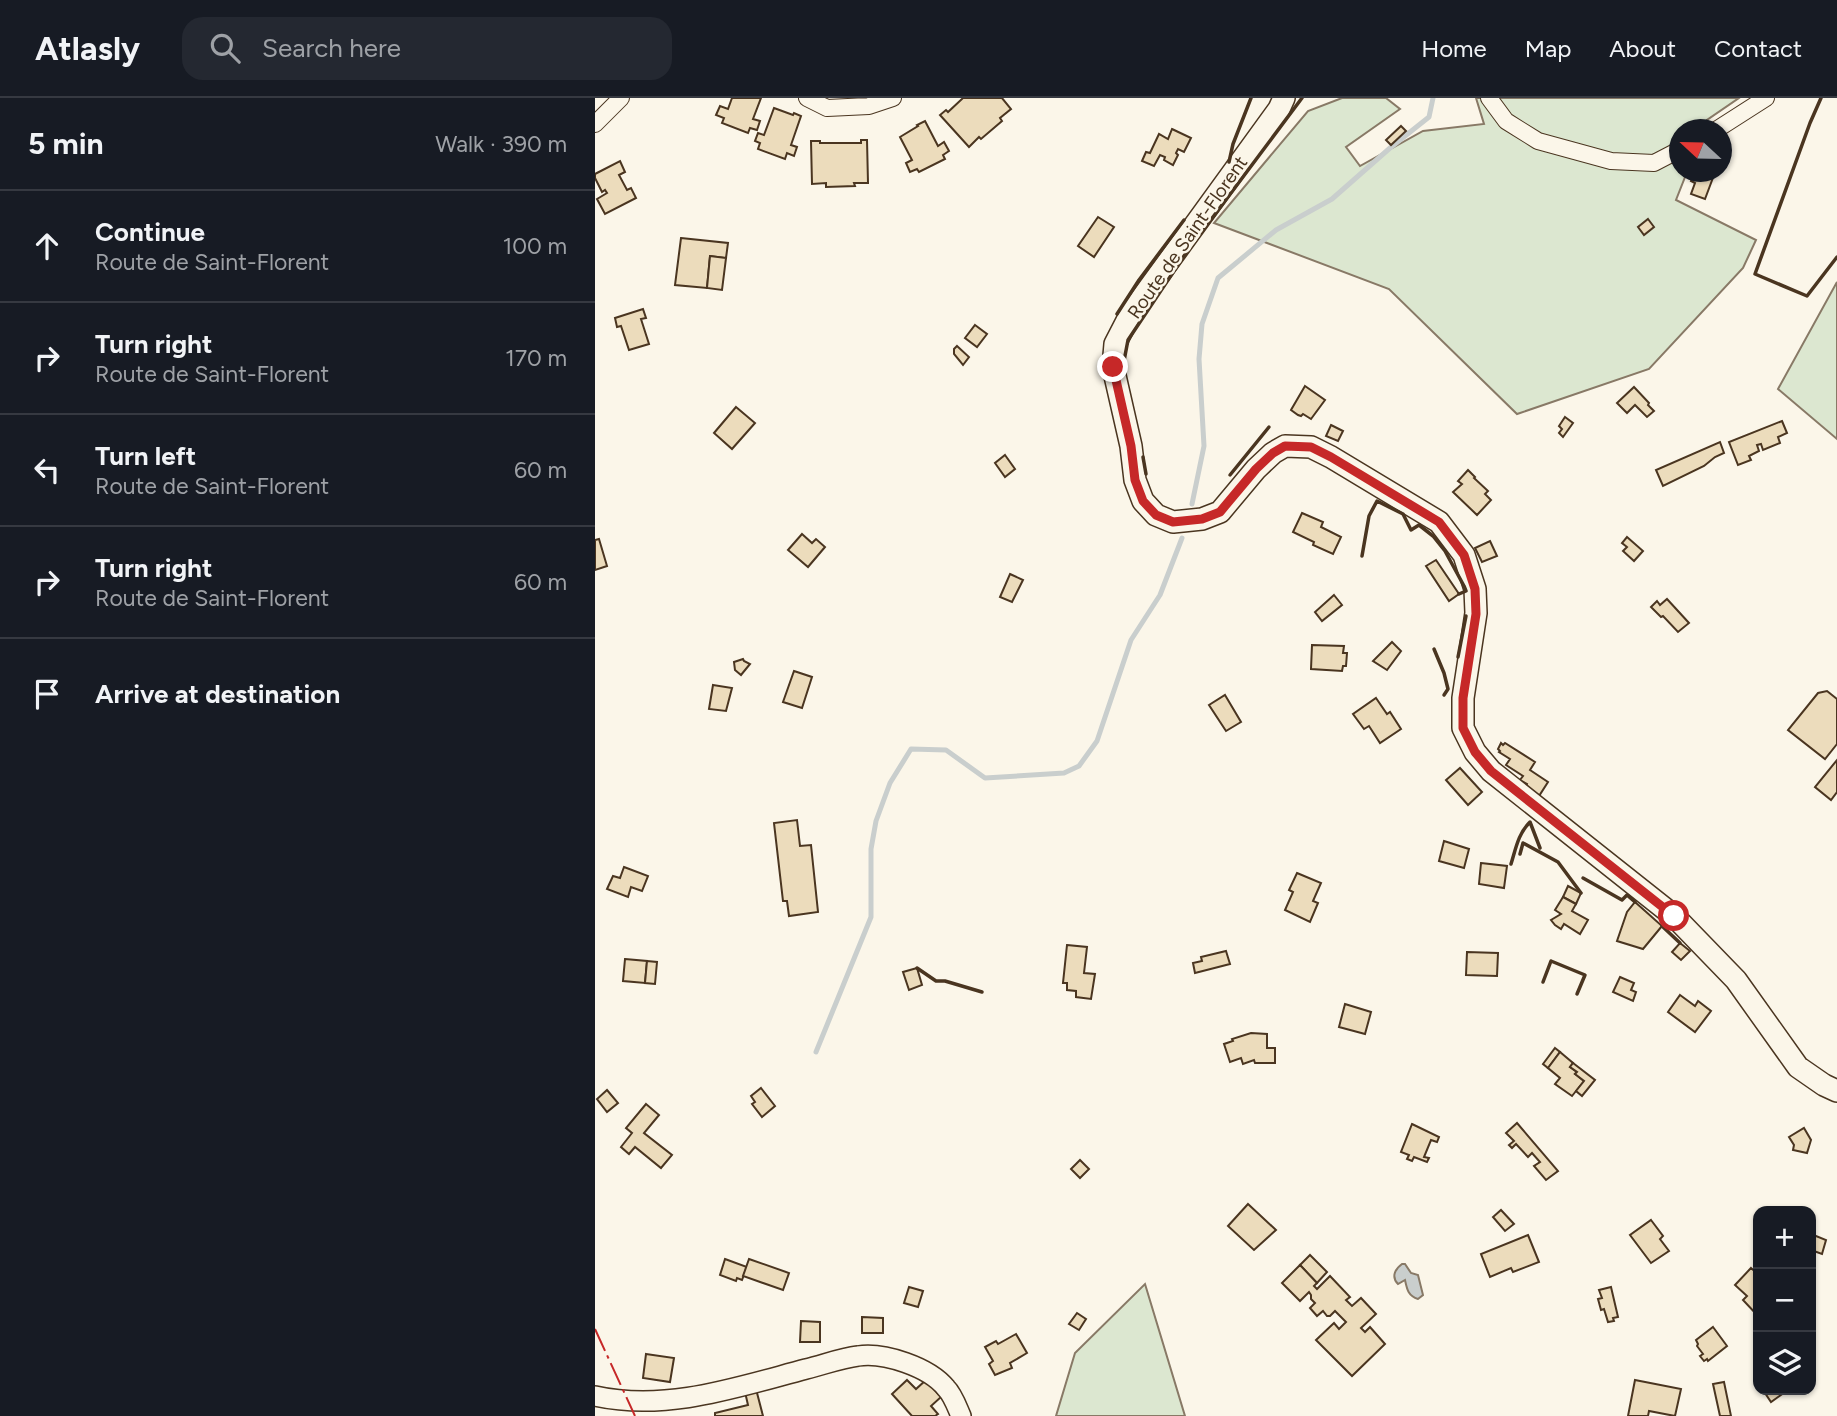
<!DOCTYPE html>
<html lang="en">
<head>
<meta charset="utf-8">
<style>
  :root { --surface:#171b24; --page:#242831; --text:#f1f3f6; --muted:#9ea1a6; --line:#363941 }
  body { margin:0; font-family:Figtree,sans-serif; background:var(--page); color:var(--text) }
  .controls { position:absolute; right:21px; bottom:21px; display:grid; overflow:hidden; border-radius:14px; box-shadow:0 2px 5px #0004 }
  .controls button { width:63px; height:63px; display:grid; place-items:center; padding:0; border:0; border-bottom:2px solid var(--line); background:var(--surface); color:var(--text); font:35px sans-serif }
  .compass { position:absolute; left:1074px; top:21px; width:63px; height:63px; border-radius:50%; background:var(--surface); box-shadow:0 2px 5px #0004; rotate:292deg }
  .stop { position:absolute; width:21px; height:21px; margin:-16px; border:5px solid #c62828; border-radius:50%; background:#fff }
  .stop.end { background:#c62828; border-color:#fff; box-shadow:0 2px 7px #0008 }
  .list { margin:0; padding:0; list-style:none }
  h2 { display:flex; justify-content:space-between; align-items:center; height:91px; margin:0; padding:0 28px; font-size:30px }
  h2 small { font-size:23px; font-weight:400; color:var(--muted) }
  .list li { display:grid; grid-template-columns:46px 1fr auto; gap:21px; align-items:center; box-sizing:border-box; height:112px; padding:0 28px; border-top:2px solid var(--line) }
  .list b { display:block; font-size:26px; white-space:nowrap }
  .list p { margin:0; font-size:23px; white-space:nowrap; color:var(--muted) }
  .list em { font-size:23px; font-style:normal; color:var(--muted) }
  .icon { flex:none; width:38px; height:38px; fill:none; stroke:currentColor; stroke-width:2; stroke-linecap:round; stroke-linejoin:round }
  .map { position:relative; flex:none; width:1242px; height:1318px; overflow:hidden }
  header { display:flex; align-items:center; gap:42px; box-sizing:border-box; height:98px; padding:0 35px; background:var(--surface); border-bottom:2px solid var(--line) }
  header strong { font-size:33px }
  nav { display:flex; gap:38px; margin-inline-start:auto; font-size:24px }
  .search { width:490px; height:63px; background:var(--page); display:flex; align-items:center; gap:18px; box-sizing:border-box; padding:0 24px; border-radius:21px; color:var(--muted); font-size:26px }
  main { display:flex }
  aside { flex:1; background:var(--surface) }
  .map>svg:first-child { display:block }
</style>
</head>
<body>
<header>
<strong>Atlasly</strong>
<div class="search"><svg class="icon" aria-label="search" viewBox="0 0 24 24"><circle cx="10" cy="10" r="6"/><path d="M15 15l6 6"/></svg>Search here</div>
<nav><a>Home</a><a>Map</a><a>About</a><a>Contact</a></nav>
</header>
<main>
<aside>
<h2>5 min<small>Walk · 390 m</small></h2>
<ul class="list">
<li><svg class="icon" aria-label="ahead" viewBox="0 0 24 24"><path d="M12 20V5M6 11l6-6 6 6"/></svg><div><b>Continue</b><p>Route de Saint-Florent</p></div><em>100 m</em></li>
<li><svg class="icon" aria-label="right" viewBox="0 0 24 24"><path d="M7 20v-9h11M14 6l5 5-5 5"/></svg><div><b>Turn right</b><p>Route de Saint-Florent</p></div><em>170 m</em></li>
<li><svg class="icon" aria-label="left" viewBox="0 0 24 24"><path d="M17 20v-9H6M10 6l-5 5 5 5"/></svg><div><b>Turn left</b><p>Route de Saint-Florent</p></div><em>60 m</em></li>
<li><svg class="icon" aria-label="right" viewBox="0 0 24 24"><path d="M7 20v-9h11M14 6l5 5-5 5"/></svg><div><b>Turn right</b><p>Route de Saint-Florent</p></div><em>60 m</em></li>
<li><svg class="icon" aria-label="arrive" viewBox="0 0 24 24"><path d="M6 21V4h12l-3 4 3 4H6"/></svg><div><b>Arrive at destination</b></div></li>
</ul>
</aside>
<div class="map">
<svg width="1242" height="1318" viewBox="0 0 1242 1318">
  <rect width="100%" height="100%" fill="#fbf6e9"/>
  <g fill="#dce7d0" stroke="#887966" stroke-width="2">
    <path d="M 747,0 L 791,0 L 805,11 L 751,49 L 765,68 L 828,33 L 889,26 L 881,0 L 1144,0 L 1112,22 L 1108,31 L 1084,32 L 1084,74 L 1092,74 L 1081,102 L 1161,142 L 1148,170 L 1054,271 L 922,316 L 794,191 L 619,125 L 713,13 Z"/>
    <path d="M 1242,184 L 1242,341 L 1183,291 Z"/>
    <path d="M 550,1186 L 590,1318 L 461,1318 L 480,1255 Z"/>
  </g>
  <path fill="#c9cecd" stroke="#887966" stroke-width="2" d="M 807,1166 L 810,1166 L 816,1175 L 823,1177 L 828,1197 L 823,1201 C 813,1198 812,1191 810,1182 L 803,1186 C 796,1179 800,1171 807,1166 Z"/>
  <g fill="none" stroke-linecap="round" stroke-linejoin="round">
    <g stroke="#c9cecd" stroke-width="5">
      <path d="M 597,406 L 609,348 L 604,261 L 607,226 L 623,180 L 681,132 L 737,101 L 795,50 L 834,19 L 838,0"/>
      <path d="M 221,954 L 276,819 L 276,751 L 281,723 L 295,685 L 316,651 L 351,652 L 390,680 L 469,675 L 484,668 L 502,643 L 536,542 L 565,497 L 587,440"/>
    </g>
  </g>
  <g fill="#ecdcbc" stroke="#4a3520" stroke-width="2">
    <path d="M 137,0 L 166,0 L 158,21 L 165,23 L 162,32 L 155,30 L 153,35 L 127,25 L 129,20 L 121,17 L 125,8 L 133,11 Z"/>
    <path d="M 368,0 L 407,0 L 416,11 L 405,20 L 407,23 L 386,41 L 384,39 L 374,49 L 345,17 L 351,12 L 353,14 Z"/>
    <path d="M 179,10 L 198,17 L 199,15 L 206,18 L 196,47 L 202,49 L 199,58 L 192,55 L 190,61 L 163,51 L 165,45 L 160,43 L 163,35 L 169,37 Z"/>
    <path d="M 330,23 L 343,48 L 349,44 L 354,53 L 348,57 L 350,61 L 324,74 L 322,71 L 315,74 L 311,65 L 317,62 L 305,39 L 323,28 L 322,27 Z"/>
    <path d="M 806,28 L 811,33 L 796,47 L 791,42 Z"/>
    <path d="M 577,31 L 596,40 L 589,54 L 583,51 L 581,55 L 583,57 L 578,67 L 569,62 L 570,59 L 565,57 L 559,68 L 547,63 L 551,54 L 555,55 L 564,36 L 573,41 Z"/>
    <path d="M 266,42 L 272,42 L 273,85 L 259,85 L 260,88 L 231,89 L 231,85 L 217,86 L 216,43 L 225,43 L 225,45 L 266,45 Z"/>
    <path d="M 25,63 L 30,74 L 24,77 L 32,92 L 36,90 L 41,100 L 10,116 L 2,101 L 12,95 L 10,92 L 7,94 L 0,80 L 0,76 Z"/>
    <path d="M 1100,74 L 1114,80 L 1115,76 L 1119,77 L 1110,101 L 1096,96 L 1100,85 L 1096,83 Z"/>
    <path d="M 503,119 L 519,129 L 499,159 L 483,148 Z"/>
    <path d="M 1053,121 L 1059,129 L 1049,137 L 1043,129 Z"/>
    <path d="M 86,140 L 133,145 L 131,160 L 115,158 L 112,190 L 80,187 Z"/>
    <path d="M 115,158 L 131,160 L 127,192 L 112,190 Z"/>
    <path d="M 48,211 L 51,220 L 46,221 L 54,246 L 34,252 L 26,228 L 22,229 L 20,220 Z"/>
    <path d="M 380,227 L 392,236 L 382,249 L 370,240 Z"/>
    <path d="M 362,248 L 374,259 L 368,267 L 359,256 L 359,251 Z"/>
    <path d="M 710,288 L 730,302 L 716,321 L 708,316 L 706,318 L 703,317 L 696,312 Z"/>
    <path d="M 1039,289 L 1054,305 L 1053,307 L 1059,313 L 1052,319 L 1040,307 L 1032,315 L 1022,305 Z"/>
    <path d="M 141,309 L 160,325 L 137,351 L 119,335 Z"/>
    <path d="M 970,319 L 978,325 L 968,339 L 964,335 L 967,331 L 964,328 Z"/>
    <path d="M 1187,323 L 1192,335 L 1183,339 L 1185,345 L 1168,352 L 1166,346 L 1162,347 L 1164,353 L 1154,358 L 1156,362 L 1143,367 L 1134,344 Z"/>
    <path d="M 736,327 L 748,333 L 743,343 L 731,338 Z"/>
    <path d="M 1125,344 L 1129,355 L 1120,359 L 1109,368 L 1068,388 L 1061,372 Z"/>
    <path d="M 410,357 L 420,371 L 410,379 L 400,365 Z"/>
    <path d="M 873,372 L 880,379 L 879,380 L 893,393 L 890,396 L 896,402 L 882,417 L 858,394 L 867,386 L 863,383 Z"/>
    <path d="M 707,415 L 728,424 L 726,429 L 746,439 L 738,456 L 718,447 L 719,444 L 698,434 Z"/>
    <path d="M 207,436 L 217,445 L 221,441 L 230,449 L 213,469 L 193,452 Z"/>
    <path d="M 1032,439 L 1048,453 L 1039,463 L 1028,453 L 1032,449 L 1027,445 Z"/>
    <path d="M 4,441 L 12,468 L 0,472 L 0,442 Z"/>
    <path d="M 895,443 L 902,458 L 887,464 L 880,450 Z"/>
    <path d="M 841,462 L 864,496 L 854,503 L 831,468 Z"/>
    <path d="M 415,476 L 428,482 L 417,504 L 405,499 Z"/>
    <path d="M 739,497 L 747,507 L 727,523 L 720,514 Z"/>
    <path d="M 1072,501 L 1094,525 L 1083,534 L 1068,518 L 1066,519 L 1056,509 L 1062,503 L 1065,507 Z"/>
    <path d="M 797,544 L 806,553 L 792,572 L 778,563 Z"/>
    <path d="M 717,547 L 749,548 L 748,555 L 752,555 L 751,568 L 748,568 L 747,573 L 716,571 Z"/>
    <path d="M 148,561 L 149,563 L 155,566 L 146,577 L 140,572 L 139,564 Z"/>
    <path d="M 199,573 L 217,579 L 207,610 L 188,604 Z"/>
    <path d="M 118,587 L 137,590 L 131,613 L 114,611 Z"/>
    <path d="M 1232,593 L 1242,601 L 1242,646 L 1230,661 L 1193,632 L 1223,595 Z"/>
    <path d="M 630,597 L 646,624 L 631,633 L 614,607 Z"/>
    <path d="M 781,600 L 792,616 L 795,614 L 806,631 L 785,645 L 774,628 L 769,631 L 758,616 Z"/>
    <path d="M 906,645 L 908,647 L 910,645 L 940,664 L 935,672 L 953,684 L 944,698 L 931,689 L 932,686 L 925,682 L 928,678 L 911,667 L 915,661 L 904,654 L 905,653 L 903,651 Z"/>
    <path d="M 1242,662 L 1242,694 L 1236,702 L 1220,689 Z"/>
    <path d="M 865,670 L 887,694 L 873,707 L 851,682 Z"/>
    <path d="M 202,722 L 205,748 L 216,747 L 223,814 L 194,818 L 192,803 L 188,803 L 179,725 Z"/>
    <path d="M 849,743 L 874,751 L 869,770 L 844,763 Z"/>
    <path d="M 886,765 L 912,768 L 909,790 L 884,786 Z"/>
    <path d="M 29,769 L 53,778 L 47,793 L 36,789 L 33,799 L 12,791 L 18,778 L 25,780 Z"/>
    <path d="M 702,775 L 726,785 L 718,803 L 723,805 L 715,824 L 690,812 L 698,794 L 694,792 Z"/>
    <path d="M 973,788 L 986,795 L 981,806 L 968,799 Z"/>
    <path d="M 968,799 L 981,806 L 977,813 L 993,822 L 985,836 L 969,826 L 966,831 L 960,827 L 956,822 L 966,816 L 960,812 Z"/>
    <path d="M 1040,804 L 1067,828 L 1048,851 L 1022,843 L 1032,814 Z"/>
    <path d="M 1085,845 L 1095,853 L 1086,862 L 1077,854 Z"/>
    <path d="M 472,847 L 492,849 L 489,875 L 500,876 L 496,901 L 481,899 L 481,893 L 472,892 L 472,885 L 468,885 Z"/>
    <path d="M 631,853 L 635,866 L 600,875 L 598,865 L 607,863 L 606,859 Z"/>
    <path d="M 872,854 L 903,855 L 902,878 L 871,877 Z"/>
    <path d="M 30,861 L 52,863 L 50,885 L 28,883 Z"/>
    <path d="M 52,863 L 62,864 L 60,886 L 50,885 Z"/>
    <path d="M 322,870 L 327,887 L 314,892 L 308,874 Z"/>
    <path d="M 1025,879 L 1039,885 L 1036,892 L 1041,894 L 1038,903 L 1018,894 Z"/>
    <path d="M 1085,897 L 1100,908 L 1103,903 L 1116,913 L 1100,934 L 1073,914 Z"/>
    <path d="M 750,906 L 776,914 L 770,936 L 744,929 Z"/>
    <path d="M 656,935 L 672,936 L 672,950 L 680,950 L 680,965 L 660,965 L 659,962 L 648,966 L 646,960 L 635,964 L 629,946 L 638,943 L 637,941 Z"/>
    <path d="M 960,950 L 965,954 L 953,970 L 948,966 Z"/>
    <path d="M 965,954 L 978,965 L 975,969 L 982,974 L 980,976 L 989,983 L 977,998 L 960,986 L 965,980 L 953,970 Z"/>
    <path d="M 978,965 L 1000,982 L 987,998 L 981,993 L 989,983 L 980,976 L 982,974 L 975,969 Z"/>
    <path d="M 166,990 L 180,1008 L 167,1019 L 157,1006 L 160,1004 L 156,998 Z"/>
    <path d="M 12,992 L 23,1005 L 12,1014 L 2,1001 Z"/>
    <path d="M 51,1006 L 64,1017 L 49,1035 L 77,1057 L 66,1070 L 40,1049 L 34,1056 L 26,1049 L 37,1035 L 31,1030 Z"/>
    <path d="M 922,1025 L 963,1073 L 951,1082 L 939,1068 L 945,1064 L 937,1055 L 933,1059 L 921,1046 L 917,1050 L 914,1047 L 919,1043 L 911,1035 Z"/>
    <path d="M 817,1026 L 844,1039 L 842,1044 L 836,1042 L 829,1059 L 834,1060 L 832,1064 L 819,1059 L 817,1063 L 812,1061 L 814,1057 L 806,1054 Z"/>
    <path d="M 1209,1030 L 1216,1042 L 1212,1055 L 1198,1052 L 1199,1047 L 1194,1039 Z"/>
    <path d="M 485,1062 L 494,1071 L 485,1080 L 476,1071 Z"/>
    <path d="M 653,1106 L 681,1132 L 659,1152 L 633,1128 Z"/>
    <path d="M 906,1112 L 919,1126 L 910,1133 L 898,1119 Z"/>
    <path d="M 1056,1122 L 1068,1138 L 1065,1141 L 1074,1153 L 1056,1165 L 1035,1137 Z"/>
    <path d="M 1216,1136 L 1231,1142 L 1227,1156 L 1216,1152 Z"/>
    <path d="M 933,1137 L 944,1164 L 918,1174 L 916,1170 L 895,1179 L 886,1156 Z"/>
    <path d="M 715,1157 L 732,1174 L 722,1185 L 705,1167 Z"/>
    <path d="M 130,1161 L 152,1169 L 147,1182 L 142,1180 L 141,1183 L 125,1177 Z"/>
    <path d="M 154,1161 L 194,1175 L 188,1192 L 148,1178 Z"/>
    <path d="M 705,1167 L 722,1185 L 719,1188 L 722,1191 L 735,1178 L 755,1199 L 751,1202 L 757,1208 L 766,1200 L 781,1216 L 766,1230 L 770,1234 L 775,1229 L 790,1246 L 757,1278 L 721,1242 L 739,1225 L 744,1231 L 751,1224 L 740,1213 L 735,1218 L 732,1218 L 728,1213 L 722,1218 L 715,1210 L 720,1205 L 716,1201 L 716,1197 L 714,1194 L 705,1203 L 687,1185 Z"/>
    <path d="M 1156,1170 L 1163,1176 L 1163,1218 L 1148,1202 L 1152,1198 L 1140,1187 Z"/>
    <path d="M 314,1189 L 328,1193 L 323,1209 L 309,1205 Z"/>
    <path d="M 1016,1189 L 1023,1219 L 1018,1220 L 1019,1223 L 1013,1224 L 1009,1211 L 1006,1212 L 1003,1201 L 1007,1200 L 1004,1192 Z"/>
    <path d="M 482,1215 L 491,1221 L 484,1232 L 474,1226 Z"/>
    <path d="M 267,1219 L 288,1220 L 288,1235 L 267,1235 Z"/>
    <path d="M 206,1223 L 225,1224 L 225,1244 L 205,1244 Z"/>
    <path d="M 1118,1229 L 1132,1248 L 1113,1263 L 1112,1261 L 1109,1263 L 1105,1258 L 1108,1256 L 1102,1248 L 1103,1246 L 1101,1242 Z"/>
    <path d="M 421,1236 L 432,1255 L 415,1265 L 417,1270 L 400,1277 L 394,1266 L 398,1263 L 390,1249 L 401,1243 L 403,1246 Z"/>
    <path d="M 51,1256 L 79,1260 L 75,1284 L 48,1280 Z"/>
    <path d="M 312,1282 L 321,1291 L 331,1282 L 346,1299 L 336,1308 L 343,1316 L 340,1318 L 317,1318 L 297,1296 Z"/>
    <path d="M 1040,1282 L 1086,1291 L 1080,1318 L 1054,1313 L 1053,1318 L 1033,1318 Z"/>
    <path d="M 1129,1284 L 1136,1318 L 1125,1318 L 1118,1286 Z"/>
    <path d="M 161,1291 L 168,1318 L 120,1318 L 120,1315 L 153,1307 L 150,1294 Z"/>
    <path d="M 1168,1292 L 1193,1292 L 1176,1304 Z"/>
  </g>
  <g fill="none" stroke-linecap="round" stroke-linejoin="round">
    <defs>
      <g id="minor">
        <path d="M 212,0 L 232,10 L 274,8 L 298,0"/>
        <path d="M 894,0 L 911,23 L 943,43 L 1016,63 L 1059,65 L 1084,52"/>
        <path d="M 0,26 L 26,0"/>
        <path d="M 1121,32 L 1171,0"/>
      </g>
      <path id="tertiary" d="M 0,1298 C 71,1314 143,1289 211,1271 C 228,1267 246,1260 263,1258 C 289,1254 334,1269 351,1290 C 358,1297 362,1309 366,1318"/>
      <path id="secondary" d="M 689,0 L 684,11 L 536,215 L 520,246 L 518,269 L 536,348 L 540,382 L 548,403 L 561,417 L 578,424 L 607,421 L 625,414 L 661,371 L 678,355 L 690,348 L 716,349 L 736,359 L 844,424 L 869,457 L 880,491 L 881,515 L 868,600 L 868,630 L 880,654 L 896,673 L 1079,818 L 1141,882 L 1203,969 L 1229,987 L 1242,993"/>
    </defs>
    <use href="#minor" stroke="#4a3520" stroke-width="18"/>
    <use href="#tertiary" stroke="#4a3520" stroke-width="22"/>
    <use href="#secondary" stroke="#4a3520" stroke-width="24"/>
    <use href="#minor" stroke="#fbf6e9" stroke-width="16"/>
    <use href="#tertiary" stroke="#fbf6e9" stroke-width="19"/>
    <use href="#secondary" stroke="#fbf6e9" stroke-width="21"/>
    <g stroke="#4a3520" stroke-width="3.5">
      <path d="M 1226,0 L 1215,25 L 1160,176 L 1212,198 L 1242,159"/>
      <path d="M 634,64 L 638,46 L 656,0"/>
      <path d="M 606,135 L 707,0"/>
      <path d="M 522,216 L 544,182 L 589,122"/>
      <path d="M 529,274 L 529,263 L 533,242 L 593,152"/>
      <path d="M 548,359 L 551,376"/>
      <path d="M 635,377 L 674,329"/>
      <path d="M 767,458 L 774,418 L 782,403 L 808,416 L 816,432 L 824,427 L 838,438 L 850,453 L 869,488 L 871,493 L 864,496"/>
      <path d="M 839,551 L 849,575 L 853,591 L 849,597"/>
      <path d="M 863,559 L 871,518"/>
      <path d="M 925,756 L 928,745 L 963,764 L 986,795"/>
      <path d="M 916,766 C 921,750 923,736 935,724 L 945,750"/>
      <path d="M 988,780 L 1027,802 L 1032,797 L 1040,804"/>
      <path d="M 1067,828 L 1085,845"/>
      <path d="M 322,870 L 341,883 L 350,883 L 387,894"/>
      <path d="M 948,884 L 956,863 L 990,877 L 982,896"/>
    </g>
    <path stroke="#c62828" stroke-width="2" stroke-dasharray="24 5 3.5 5" stroke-linecap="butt" d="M 0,1231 L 40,1318"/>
  </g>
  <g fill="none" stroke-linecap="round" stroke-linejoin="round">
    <path stroke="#c62828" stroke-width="9" d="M 518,269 L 536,348 L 540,382 L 548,403 L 561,417 L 578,424 L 607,421 L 625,414 L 661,371 L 678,355 L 690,348 L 716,349 L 736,359 L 844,424 L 869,457 L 880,491 L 881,516 L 868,600 L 868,630 L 880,654 L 896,673 L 1079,818"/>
  </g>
  <g text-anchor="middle" stroke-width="5" stroke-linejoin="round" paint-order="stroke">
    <g font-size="19" fill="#4a3520" stroke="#fbf6e9">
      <text transform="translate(592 139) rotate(-55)" y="7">Route de Saint-Florent</text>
    </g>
  </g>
</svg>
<div class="controls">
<button>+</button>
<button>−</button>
<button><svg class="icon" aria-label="layers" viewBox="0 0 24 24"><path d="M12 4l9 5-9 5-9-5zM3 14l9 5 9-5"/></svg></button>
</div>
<svg class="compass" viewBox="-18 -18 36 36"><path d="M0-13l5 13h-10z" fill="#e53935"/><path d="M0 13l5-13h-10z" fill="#9ea1a6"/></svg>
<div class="stop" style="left:1079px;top:818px"></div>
<div class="stop end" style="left:518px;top:269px"></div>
</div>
</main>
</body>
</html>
